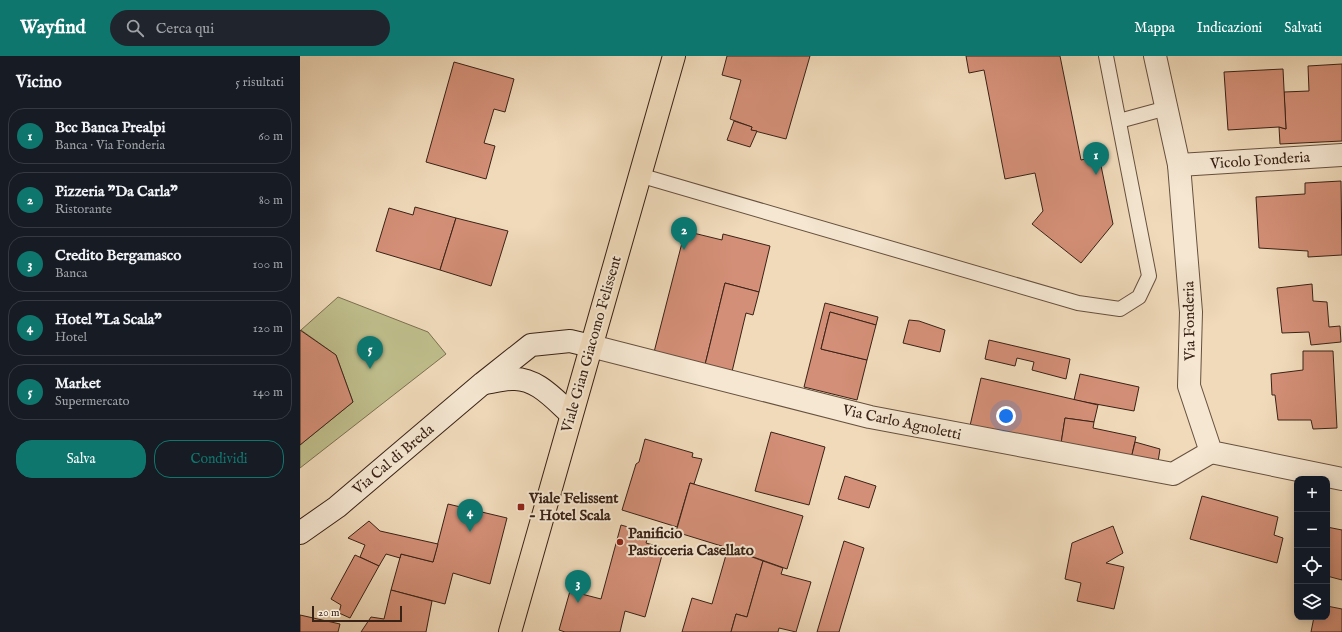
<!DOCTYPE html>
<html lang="it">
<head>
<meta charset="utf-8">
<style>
  :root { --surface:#171b24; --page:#20242c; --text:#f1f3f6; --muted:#9ea1a6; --line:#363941; --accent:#0f766e }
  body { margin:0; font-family:"IM FELL English",serif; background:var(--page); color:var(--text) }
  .controls { position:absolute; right:12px; bottom:12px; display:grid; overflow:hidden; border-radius:8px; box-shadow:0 2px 10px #0003 }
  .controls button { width:36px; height:36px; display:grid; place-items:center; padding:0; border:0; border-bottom:1px solid var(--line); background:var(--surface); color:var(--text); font:20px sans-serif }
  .scale { position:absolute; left:12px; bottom:10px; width:90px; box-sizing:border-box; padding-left:4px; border:2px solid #392216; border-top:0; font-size:11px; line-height:14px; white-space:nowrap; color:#392216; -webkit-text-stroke:3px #f5e7d2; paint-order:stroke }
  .you { position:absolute; left:706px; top:360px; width:14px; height:14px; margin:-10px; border:3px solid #fff; border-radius:50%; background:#1a73e8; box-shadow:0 0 0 6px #1a73e833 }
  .badge { display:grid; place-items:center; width:26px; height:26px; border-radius:50%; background:var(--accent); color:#fff; font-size:13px; font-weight:700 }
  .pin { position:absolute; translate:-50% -33px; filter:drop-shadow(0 1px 2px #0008) }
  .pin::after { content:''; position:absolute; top:21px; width:14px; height:12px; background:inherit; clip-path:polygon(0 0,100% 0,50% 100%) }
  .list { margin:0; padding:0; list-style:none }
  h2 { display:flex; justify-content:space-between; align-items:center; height:52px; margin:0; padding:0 16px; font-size:17px }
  h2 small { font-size:13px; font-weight:400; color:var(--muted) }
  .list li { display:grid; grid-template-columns:26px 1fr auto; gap:12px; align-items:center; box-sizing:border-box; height:56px; margin:0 8px 8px; padding:0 8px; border:1px solid var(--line); border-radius:16px }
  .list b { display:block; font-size:15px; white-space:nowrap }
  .list p { margin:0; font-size:13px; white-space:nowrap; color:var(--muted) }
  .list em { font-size:13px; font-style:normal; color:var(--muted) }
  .actions { display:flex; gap:8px; padding:12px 16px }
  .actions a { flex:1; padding:9px 0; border:1px solid var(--accent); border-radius:16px; text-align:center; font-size:14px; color:var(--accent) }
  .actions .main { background:var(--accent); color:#fff }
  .icon { flex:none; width:22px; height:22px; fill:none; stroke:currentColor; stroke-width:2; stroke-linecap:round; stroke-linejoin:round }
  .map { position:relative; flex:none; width:1042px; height:576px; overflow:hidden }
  header { display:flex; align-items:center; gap:24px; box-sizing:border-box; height:56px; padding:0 20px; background:var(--accent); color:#fff }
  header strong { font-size:19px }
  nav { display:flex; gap:22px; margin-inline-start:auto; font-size:14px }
  .search { width:280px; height:36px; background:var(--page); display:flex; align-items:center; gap:10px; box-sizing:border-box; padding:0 14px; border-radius:22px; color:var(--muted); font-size:15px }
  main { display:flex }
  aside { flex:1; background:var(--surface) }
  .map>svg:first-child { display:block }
</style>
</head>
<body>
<header>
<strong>Wayfind</strong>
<div class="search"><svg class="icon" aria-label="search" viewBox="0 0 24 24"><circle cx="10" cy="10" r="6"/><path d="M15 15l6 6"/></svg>Cerca qui</div>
<nav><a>Mappa</a><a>Indicazioni</a><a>Salvati</a></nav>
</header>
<main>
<aside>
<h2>Vicino<small>5 risultati</small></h2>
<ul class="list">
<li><span class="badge">1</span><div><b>Bcc Banca Prealpi</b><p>Banca · Via Fonderia</p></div><em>60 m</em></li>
<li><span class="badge">2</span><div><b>Pizzeria &quot;Da Carla&quot;</b><p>Ristorante</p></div><em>80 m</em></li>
<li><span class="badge">3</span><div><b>Credito Bergamasco</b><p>Banca</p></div><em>100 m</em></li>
<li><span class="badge">4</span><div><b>Hotel &quot;La Scala&quot;</b><p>Hotel</p></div><em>120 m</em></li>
<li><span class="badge">5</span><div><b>Market</b><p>Supermercato</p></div><em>140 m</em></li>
</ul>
<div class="actions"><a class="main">Salva</a><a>Condividi</a></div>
</aside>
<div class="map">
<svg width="1042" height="576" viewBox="0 0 1042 576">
  <rect width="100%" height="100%" fill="#f0daba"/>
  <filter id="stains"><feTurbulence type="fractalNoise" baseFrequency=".005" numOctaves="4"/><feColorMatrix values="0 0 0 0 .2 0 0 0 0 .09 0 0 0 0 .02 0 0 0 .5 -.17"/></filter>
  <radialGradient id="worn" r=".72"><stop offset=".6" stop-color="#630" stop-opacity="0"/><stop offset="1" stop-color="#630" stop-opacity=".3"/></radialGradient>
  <path fill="#bfbe8c" stroke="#7c7051" d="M 38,241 L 128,276 L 146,298 L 0,412 L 0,389 L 53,346 L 36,299 L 1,274 Z"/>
  <g fill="#d38f77" stroke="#392216">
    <path d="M 427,0 L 510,0 L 486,83 L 451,74 L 452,71 L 430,63 L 441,24 L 422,19 Z"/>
    <path d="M 666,0 L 760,0 L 781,104 L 799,100 L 813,168 L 781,207 L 732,168 L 743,155 L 735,117 L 705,123 L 684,14 L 669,17 Z"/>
    <path d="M 154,6 L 214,23 L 205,56 L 194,53 L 184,87 L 195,90 L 186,123 L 126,106 Z"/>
    <path d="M 1042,8 L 1042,85 L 980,88 L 979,71 L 986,73 L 984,36 L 1009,35 L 1008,10 Z"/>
    <path d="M 983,13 L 986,73 L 979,71 L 928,74 L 924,16 Z"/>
    <path d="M 434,65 L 452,71 L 451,74 L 457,75 L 450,91 L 427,84 Z"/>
    <path d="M 1041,125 L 1042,199 L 1008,201 L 1008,195 L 959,192 L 956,141 L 1005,138 L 1005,127 Z"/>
    <path d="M 115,151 L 156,162 L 140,214 L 76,195 L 89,152 L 113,159 Z"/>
    <path d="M 156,162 L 208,175 L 191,230 L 140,214 Z"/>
    <path d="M 385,175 L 422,184 L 423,178 L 470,190 L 459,236 L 425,227 L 403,317 L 352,304 Z"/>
    <path d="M 425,227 L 459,236 L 453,259 L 446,257 L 430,324 L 403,317 Z"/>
    <path d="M 1012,228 L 1013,245 L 1027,246 L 1029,271 L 1040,270 L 1041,286 L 1011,289 L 1009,276 L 982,277 L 977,232 Z"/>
    <path d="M 525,247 L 578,261 L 576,269 L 530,256 L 521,293 L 567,304 L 557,344 L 504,331 Z"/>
    <path d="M 530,256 L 576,269 L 567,304 L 521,293 Z"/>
    <path d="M 609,264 L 619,265 L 645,274 L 640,296 L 603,287 Z"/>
    <path d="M 0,274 L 36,299 L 53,346 L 0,389 Z"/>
    <path d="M 689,284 L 770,303 L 766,323 L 732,314 L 734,306 L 717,302 L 715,310 L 685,303 Z"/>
    <path d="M 1003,295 L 1033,295 L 1037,372 L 1013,373 L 1011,364 L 978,364 L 975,339 L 972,339 L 971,318 L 1003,314 Z"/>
    <path d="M 780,318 L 839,331 L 834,355 L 774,344 Z"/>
    <path d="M 681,322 L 798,349 L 794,366 L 765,362 L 760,394 L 669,374 Z"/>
    <path d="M 765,362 L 794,366 L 793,372 L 836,381 L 830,407 L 760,394 Z"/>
    <path d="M 471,376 L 525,391 L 509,449 L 455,435 Z"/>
    <path d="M 345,383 L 393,397 L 392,401 L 402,403 L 394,428 L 390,427 L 377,471 L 322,454 L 336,408 L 339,406 Z"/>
    <path d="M 835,386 L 860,393 L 856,419 L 830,407 Z"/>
    <path d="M 545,420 L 576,430 L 569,452 L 538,443 Z"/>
    <path d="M 390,427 L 503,460 L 487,513 L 428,492 L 376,476 Z"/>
    <path d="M 902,440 L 978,461 L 974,479 L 983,482 L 977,507 L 890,483 Z"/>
    <path d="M 148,448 L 207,462 L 190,528 L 153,517 L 145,548 L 91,534 L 101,498 L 133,506 Z"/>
    <path d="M 69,465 L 80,475 L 138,488 L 133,506 L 101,498 L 100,502 L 86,498 L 79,510 L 60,501 L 65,489 L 48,482 Z"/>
    <path d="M 321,469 L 349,477 L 346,487 L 364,492 L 345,561 L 325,555 L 320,576 L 265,576 L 259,574 L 270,535 L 301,543 Z"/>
    <path d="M 813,470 L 823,497 L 806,507 L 824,511 L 814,553 L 777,545 L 781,527 L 765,523 L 772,487 Z"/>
    <path d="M 1027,471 L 1042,474 L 1042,524 L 1027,520 Z"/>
    <path d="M 544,485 L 564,492 L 539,576 L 517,576 Z"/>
    <path d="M 428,492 L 463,505 L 447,561 L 436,558 L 431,576 L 382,576 L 392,542 L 412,548 Z"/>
    <path d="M 55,499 L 79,510 L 50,562 L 39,557 L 41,549 L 31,543 Z"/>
    <path d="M 463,505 L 483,512 L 481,518 L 511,526 L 496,576 L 479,572 L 478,576 L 431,576 L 436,558 L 447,561 Z"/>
    <path d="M 91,534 L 132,545 L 126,576 L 61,576 L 71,561 L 84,563 Z"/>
    <path d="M 1027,550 L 1042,553 L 1042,576 L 1011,576 L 1014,561 L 1027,561 Z"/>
    <path d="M 0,559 L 40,568 L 38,576 L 0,576 Z"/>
  </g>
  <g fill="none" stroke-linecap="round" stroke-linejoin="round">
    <defs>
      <g id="lane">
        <path d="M 819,65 L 867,52"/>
        <path d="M 339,119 L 778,247 L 820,253 L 839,241 L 849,220 L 806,0"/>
      </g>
      <g id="street">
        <path d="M 855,0 L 879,109 L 891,256 L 889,330 L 911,396 L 1042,423"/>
        <path d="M 879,109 L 1042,99"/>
        <path d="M 291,290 L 570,361 L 873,418 L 911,396"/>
      </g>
      <g id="secondary">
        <path d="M 184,327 C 193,326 203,323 212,323 C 236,321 255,344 271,358"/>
        <path d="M 0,477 L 37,451 L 183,327 L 231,289 L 270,285 L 291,290"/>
      </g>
      <path id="primary" d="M 210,576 L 374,0"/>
    </defs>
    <use href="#lane" stroke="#67503f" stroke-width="16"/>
    <use href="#street" stroke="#67503f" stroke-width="24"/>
    <use href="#secondary" stroke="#392216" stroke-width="24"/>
    <use href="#primary" stroke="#392216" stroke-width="24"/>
    <use href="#lane" stroke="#f5e7d2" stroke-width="14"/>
    <use href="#street" stroke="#f5e7d2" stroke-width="22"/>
    <use href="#secondary" stroke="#f5e7d2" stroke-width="22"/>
    <use href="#primary" stroke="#f0daba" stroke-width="22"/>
  </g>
  <g fill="#8f2418" stroke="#f5e7d2" stroke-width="1.5">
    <rect x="217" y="447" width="8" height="8" rx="2"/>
    <circle cx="320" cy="486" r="4"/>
  </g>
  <g text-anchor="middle" stroke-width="4" stroke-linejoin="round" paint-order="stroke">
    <g font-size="15" fill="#392216" stroke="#f5e7d2">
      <text transform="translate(960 104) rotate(-4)" y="5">Vicolo Fonderia</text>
      <text transform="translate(889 265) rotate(-91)" y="5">Via Fonderia</text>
      <text transform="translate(291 288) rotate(-74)" y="5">Viale Gian Giacomo Felissent</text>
      <text transform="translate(602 366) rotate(12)" y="5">Via Carlo Agnoletti</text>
      <text transform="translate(93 403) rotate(-40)" y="5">Via Cal di Breda</text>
    </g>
    <g font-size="15" font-weight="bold" fill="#392216" stroke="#f5e7d2" text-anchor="start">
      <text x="229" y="447">Viale Felissent<tspan x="229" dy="17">- Hotel Scala</tspan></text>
      <text x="328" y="482">Panificio<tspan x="328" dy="17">Pasticceria Casellato</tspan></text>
    </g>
  </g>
  <rect width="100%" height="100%" filter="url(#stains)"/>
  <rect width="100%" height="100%" fill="url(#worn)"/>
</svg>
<div class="controls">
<button>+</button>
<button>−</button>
<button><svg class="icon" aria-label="locate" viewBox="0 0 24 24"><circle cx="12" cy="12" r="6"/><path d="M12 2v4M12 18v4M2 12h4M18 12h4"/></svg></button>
<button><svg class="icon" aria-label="layers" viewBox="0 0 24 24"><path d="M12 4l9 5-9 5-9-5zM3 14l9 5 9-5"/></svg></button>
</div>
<div class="scale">20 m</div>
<div class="you"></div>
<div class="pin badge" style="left:796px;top:119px">1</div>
<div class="pin badge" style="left:384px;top:194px">2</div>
<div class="pin badge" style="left:278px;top:547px">3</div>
<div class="pin badge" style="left:170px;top:476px">4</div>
<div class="pin badge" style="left:70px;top:313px">5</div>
</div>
</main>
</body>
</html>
